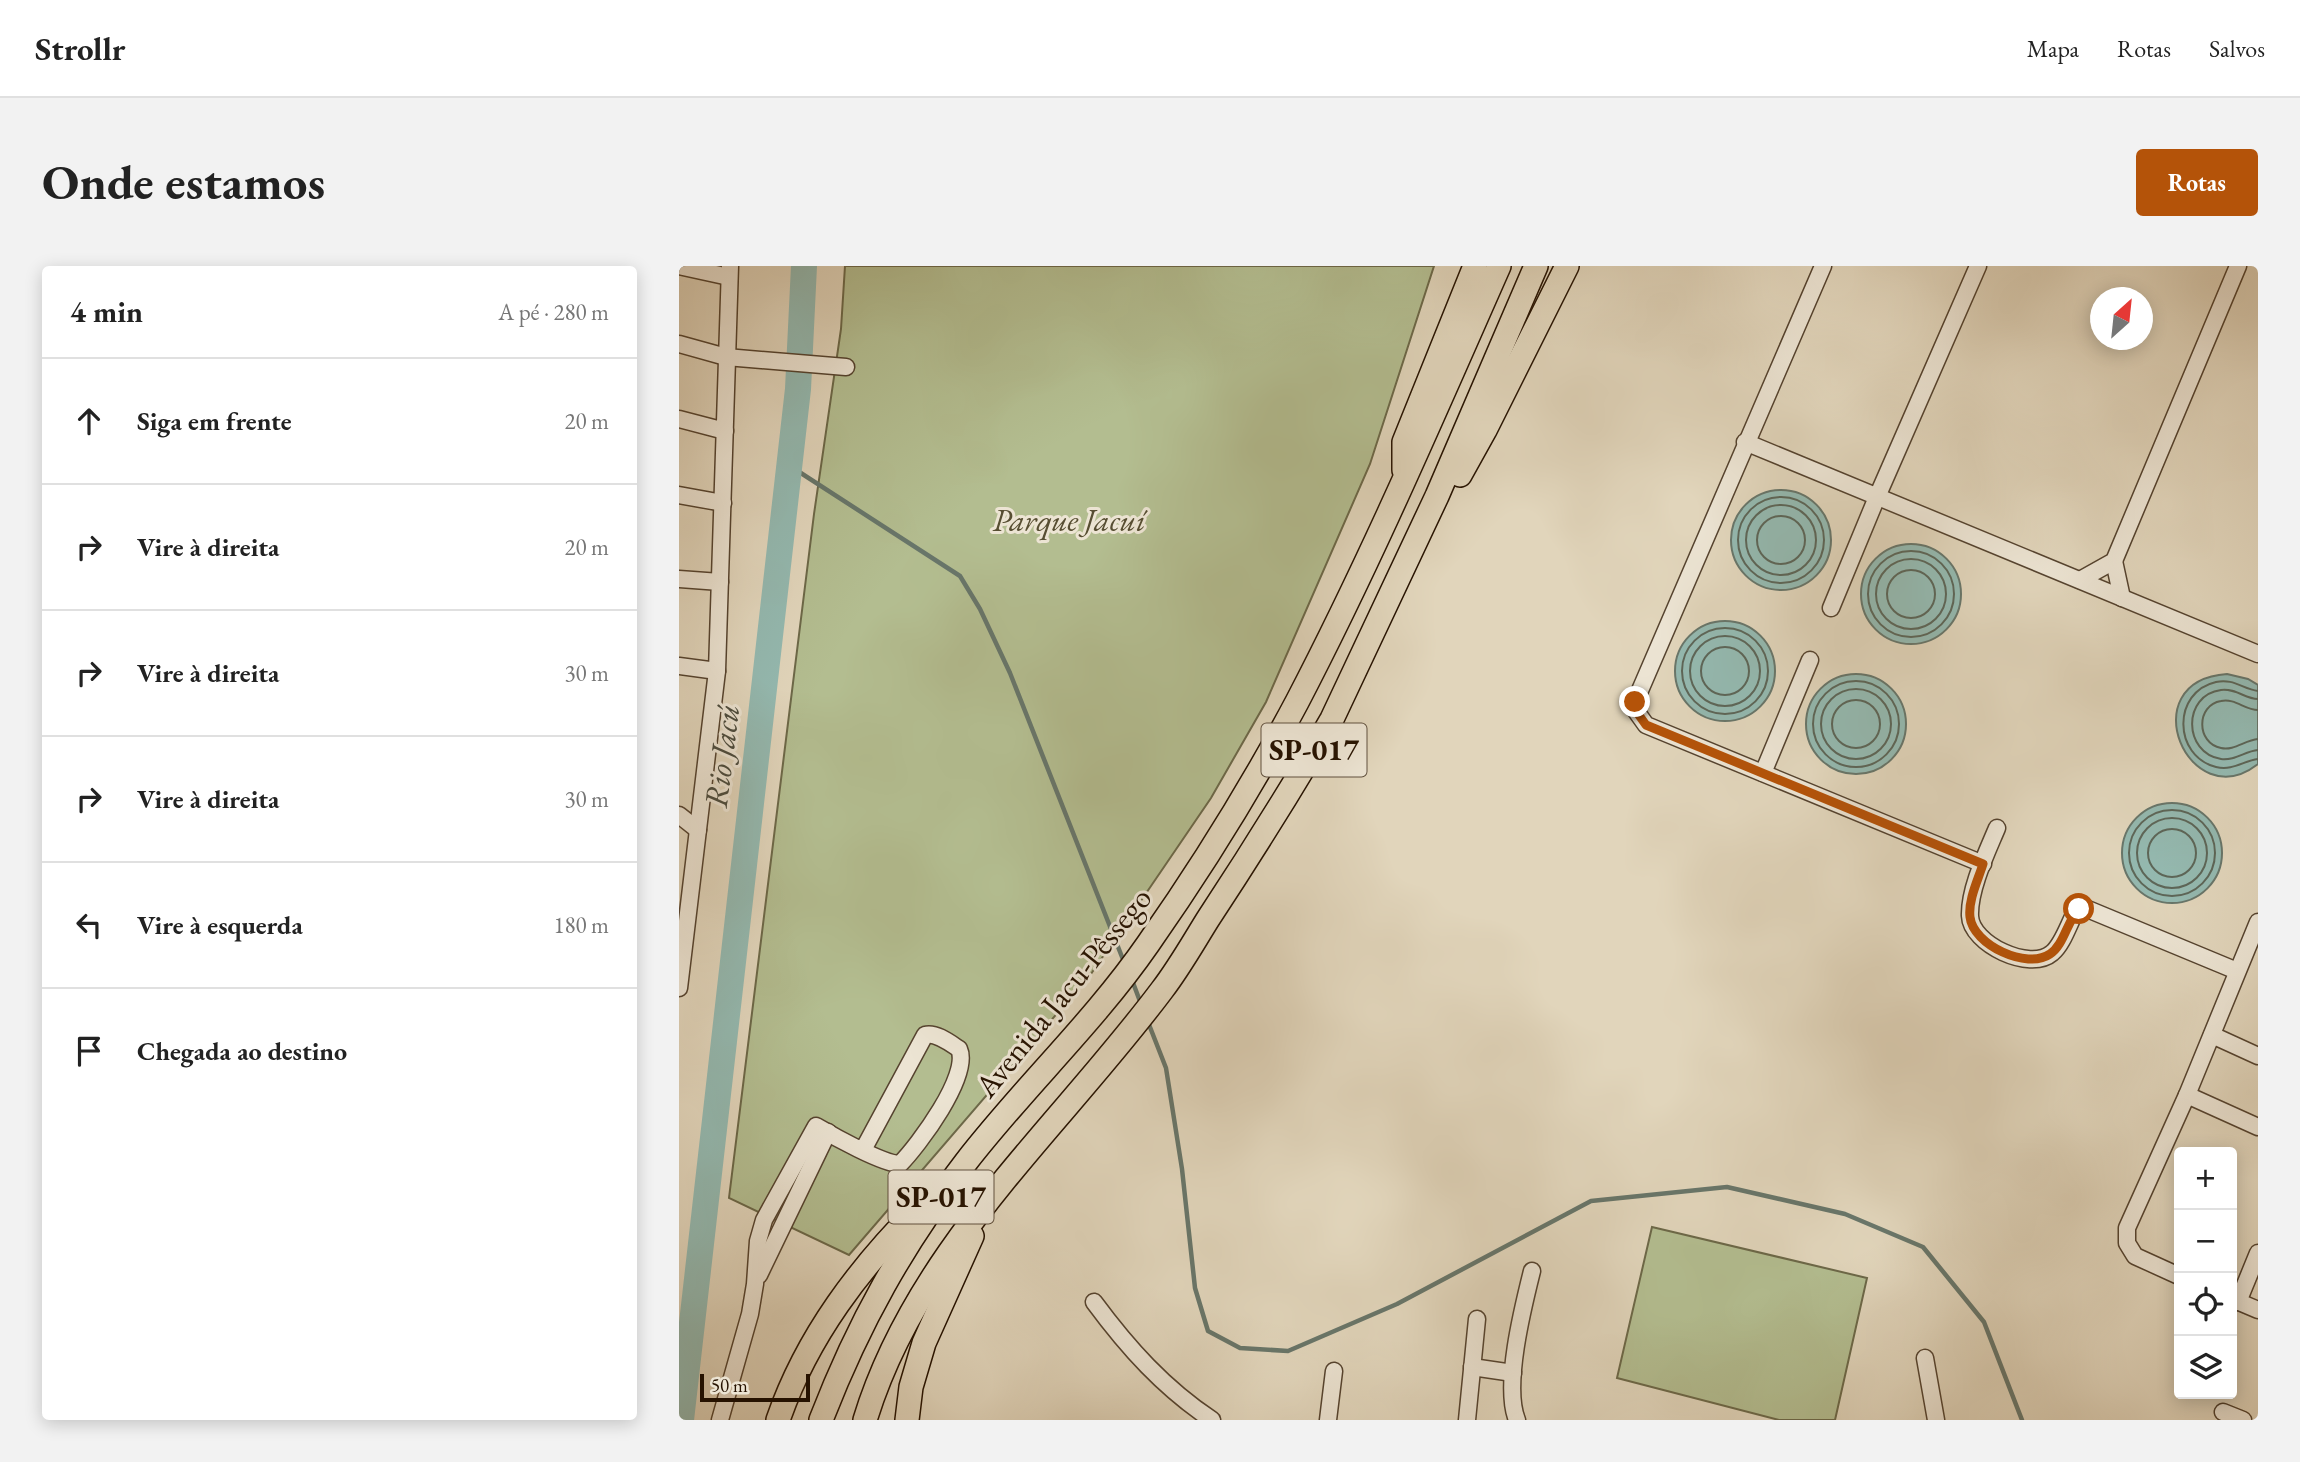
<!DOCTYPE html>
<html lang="pt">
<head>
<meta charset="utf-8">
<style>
  :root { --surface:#fff; --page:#f2f2f2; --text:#222; --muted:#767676; --line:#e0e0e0; --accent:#b45309 }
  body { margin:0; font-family:"EB Garamond",serif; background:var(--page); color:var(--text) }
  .controls { position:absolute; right:21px; bottom:21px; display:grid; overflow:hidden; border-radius:7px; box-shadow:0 4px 18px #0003 }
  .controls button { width:63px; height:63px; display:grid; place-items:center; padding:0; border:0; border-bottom:2px solid var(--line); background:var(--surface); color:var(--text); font:35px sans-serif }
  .compass { position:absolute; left:1411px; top:21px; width:63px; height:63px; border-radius:50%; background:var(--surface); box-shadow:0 4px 18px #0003; rotate:27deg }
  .scale { position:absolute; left:21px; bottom:18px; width:110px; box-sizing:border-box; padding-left:7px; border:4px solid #261200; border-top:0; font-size:19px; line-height:24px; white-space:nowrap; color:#261200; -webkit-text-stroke:5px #ece4d3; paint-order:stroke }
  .stop { position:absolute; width:21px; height:21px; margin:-16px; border:5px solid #b45309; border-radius:50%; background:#fff }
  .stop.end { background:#b45309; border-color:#fff; box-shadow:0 2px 7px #0008 }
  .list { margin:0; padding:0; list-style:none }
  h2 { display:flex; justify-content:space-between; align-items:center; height:91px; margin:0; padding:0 28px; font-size:30px }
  h2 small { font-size:23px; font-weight:400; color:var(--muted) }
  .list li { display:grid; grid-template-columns:46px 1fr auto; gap:21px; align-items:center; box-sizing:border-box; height:126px; padding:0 28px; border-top:2px solid var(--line) }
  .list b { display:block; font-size:26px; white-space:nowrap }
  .list em { font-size:23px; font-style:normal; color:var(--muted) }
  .icon { flex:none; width:38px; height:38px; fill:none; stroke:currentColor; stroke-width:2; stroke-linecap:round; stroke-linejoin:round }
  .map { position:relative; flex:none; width:1579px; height:1154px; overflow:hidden; border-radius:7px }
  header { display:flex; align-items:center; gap:42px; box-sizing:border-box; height:98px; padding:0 35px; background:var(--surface); border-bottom:2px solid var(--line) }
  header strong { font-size:33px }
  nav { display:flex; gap:38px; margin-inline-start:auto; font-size:24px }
  .intro { display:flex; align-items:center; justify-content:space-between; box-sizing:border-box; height:168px; padding:0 42px }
  h1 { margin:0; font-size:49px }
  .button { padding:18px 32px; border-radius:7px; background:var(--accent); color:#fff; font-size:24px; font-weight:700 }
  main { display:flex; gap:42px; padding:0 42px }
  aside { flex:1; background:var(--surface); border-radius:7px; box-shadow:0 4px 18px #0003 }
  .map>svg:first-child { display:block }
</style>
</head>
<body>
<header>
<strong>Strollr</strong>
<nav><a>Mapa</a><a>Rotas</a><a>Salvos</a></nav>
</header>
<div class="intro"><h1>Onde estamos</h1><a class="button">Rotas</a></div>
<main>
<aside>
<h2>4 min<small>A pé · 280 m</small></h2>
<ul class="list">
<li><svg class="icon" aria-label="ahead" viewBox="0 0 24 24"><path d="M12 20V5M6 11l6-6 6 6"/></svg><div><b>Siga em frente</b></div><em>20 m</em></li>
<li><svg class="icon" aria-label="right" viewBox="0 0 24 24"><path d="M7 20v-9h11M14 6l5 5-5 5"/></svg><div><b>Vire à direita</b></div><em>20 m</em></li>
<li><svg class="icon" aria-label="right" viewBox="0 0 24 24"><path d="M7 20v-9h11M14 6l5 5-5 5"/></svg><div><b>Vire à direita</b></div><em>30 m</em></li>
<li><svg class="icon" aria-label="right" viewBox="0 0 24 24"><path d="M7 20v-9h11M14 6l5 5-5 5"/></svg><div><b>Vire à direita</b></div><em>30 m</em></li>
<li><svg class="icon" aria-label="left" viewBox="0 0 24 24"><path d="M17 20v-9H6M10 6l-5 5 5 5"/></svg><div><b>Vire à esquerda</b></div><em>180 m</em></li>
<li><svg class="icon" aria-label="arrive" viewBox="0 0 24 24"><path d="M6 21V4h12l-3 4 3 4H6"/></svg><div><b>Chegada ao destino</b></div></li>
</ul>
</aside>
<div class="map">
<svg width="1579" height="1154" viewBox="0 0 1579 1154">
  <rect width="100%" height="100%" fill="#e1d5bb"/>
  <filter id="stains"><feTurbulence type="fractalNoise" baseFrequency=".00286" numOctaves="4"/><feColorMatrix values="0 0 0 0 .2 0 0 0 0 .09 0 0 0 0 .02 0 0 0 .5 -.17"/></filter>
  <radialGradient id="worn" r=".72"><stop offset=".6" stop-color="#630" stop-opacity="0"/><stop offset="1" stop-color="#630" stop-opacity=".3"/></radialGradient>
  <g fill="#b3bd90" stroke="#6c6848" stroke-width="2">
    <path d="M 166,0 L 755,0 L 691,198 L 587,436 L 532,532 L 412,708 L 170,989 L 50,932 L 135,248 L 162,63 Z"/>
    <path d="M 973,961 L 1188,1012 L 1156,1154 L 1100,1154 L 938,1112 Z"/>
  </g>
  <g fill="#94b9b0" stroke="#68766a" stroke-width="2">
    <circle cx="1102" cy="274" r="50"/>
    <circle cx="1232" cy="328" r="50"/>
    <circle cx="1046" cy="405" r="50"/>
    <circle cx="1177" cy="458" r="50"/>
    <path d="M 1548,408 L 1569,413 L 1579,419 L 1579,498 C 1510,552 1451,415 1548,408 Z"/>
    <circle cx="1493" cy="587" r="50"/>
  </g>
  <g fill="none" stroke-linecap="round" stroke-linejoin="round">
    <g stroke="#5d6658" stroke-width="2">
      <circle cx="1102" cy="274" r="43"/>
      <circle cx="1102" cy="274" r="35"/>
      <circle cx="1102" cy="274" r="24"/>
      <circle cx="1232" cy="328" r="43"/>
      <circle cx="1232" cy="328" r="35"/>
      <circle cx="1232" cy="328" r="24"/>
      <circle cx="1046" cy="405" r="43"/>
      <circle cx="1046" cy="405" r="35"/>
      <circle cx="1046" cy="405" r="24"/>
      <circle cx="1177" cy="458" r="43"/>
      <circle cx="1177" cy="458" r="35"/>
      <path d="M 1579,425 C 1564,423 1554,412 1537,416 C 1493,426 1494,490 1537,501 C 1554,505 1564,495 1579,493"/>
      <path d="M 1579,433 C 1566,433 1557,422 1542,424 C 1503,429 1504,487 1542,493 C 1556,495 1566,485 1579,484"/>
      <circle cx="1177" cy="458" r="24"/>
      <path d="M 1579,444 C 1566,444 1556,432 1542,435 C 1517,439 1517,477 1542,482 C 1555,485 1566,474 1579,473"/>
      <circle cx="1493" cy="587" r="43"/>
      <circle cx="1493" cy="587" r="35"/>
      <circle cx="1493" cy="587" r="24"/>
    </g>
    <g stroke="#68766a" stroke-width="4.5">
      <path d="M 111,200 L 281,310 L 301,343 L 331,407 L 445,696"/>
      <path d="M 453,714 L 462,738"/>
      <path d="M 469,756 L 487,802 L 503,903 L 516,1022 L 529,1065 L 561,1082 L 609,1085 L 718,1038 L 912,935 L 1048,921 L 1166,948 L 1244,981 L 1305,1056 L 1343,1154"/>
    </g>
    <path stroke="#94b9b0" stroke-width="26" d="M 2,1154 L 119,123 L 125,0"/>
    <defs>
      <g id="minor">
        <path d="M 0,0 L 50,11"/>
        <path d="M 1144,0 L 956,436 L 957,445 L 967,459 L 1304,598"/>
        <path d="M 0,78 L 47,91 L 167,101"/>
        <path d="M 0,153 L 46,165"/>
        <path d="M 1066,176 L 1579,388"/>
        <path d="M 0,229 L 44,237"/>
        <path d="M 1435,295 L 1443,332"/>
        <path d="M 0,313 L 41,316"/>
        <path d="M 1401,314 L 1435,295 L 1559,0"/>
        <path d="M 1152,342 L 1198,231 L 1299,0"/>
        <path d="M 0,400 L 38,405"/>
        <path d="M 1084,507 L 1131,394"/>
        <path d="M 0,549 L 19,564"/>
        <path d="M 1318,562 C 1308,586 1290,623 1291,650 C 1292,678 1351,706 1373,687 C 1384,678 1390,657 1397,645 L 1406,642 L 1558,705"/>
        <path d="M 0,722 L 38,405 L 51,0"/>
        <path d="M 1533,769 L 1579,790"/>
        <path d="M 1508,829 L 1579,861"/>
        <path d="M 80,1009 L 149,866"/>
        <path d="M 1500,1010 L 1456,990 L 1448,977 L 1448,962 L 1508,829 L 1579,656"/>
        <path d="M 1553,1033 L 1579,1044"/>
        <path d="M 415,1036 C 449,1082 485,1122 533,1154"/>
        <path d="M 1559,1036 L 1579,987"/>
        <path d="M 1246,1092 L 1257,1154"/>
        <path d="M 793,1101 L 834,1107"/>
        <path d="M 1544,1146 L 1564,1154"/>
        <path d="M 41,1154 L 71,1048 L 76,1018 L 79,975 L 85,954 L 137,860 C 154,870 204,898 221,898 C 239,880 292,809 280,783 C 271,777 257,766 246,769 L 184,884"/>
        <path d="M 649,1154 L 655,1105"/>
        <path d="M 788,1154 L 798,1053"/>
        <path d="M 838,1154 C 824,1120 844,1041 853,1005"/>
      </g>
      <g id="highway">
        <path d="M 725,204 L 725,176 L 796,0"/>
        <path d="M 781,209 L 806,164 L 888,0"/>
        <path d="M 99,1154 C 128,1070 181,1001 243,939"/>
        <path d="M 142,1154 C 179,1058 224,977 287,896 C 345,821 415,756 469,678 C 523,601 574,519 618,436 C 692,294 755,147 820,0"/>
        <path d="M 186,1154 C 238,983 379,863 483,724 C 500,702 514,677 529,653 C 564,600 598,546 631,491 L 653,453 L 758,230 L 857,0"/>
        <path d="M 228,1154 L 232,1121 L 245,1077 L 293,970"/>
      </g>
    </defs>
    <use href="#minor" stroke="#55432f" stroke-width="19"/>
    <use href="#highway" stroke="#261200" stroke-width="26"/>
    <use href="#minor" stroke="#ece4d3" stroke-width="16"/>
    <use href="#highway" stroke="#e1d5bb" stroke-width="23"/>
  </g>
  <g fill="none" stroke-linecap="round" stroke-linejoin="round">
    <path stroke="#b45309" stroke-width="9" d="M 956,436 L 957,445 L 967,459 L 1304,598 C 1299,614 1289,634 1291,651 C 1294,679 1348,704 1371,688 C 1385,679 1388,655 1400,643"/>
  </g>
  <g text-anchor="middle" stroke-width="6" stroke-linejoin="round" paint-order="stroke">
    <g fill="#ece4d3" stroke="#61513f" stroke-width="2">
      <rect x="582.5" y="457.5" width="105" height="53" rx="5"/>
      <rect x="209.5" y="904.5" width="105" height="53" rx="5"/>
    </g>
    <g font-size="30" font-weight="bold" fill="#261200">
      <text x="635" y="494">SP-017</text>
      <text x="262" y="941">SP-017</text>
    </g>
    <g font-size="32" font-style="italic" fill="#574e32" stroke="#ece4d3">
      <text x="390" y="265">Parque Jacuí</text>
    </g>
    <g font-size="32" fill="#261200" stroke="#ece4d3">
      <text transform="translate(384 726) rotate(-51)" y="11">Avenida Jacu-Pêssego</text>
    </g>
    <g font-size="33" font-style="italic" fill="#4c4c3e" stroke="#ece4d3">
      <text transform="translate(42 490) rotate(-83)" y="12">Rio Jacú</text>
    </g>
  </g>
  <rect width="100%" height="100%" filter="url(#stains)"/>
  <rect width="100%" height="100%" fill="url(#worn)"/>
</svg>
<div class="controls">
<button>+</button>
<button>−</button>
<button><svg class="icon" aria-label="locate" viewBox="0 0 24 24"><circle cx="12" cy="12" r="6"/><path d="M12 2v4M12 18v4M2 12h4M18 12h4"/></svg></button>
<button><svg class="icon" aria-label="layers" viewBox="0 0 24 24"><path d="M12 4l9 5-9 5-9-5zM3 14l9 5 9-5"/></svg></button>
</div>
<svg class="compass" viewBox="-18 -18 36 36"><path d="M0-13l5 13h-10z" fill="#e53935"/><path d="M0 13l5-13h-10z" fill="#767676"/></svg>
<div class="scale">50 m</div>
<div class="stop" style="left:1400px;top:643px"></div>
<div class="stop end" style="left:956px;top:436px"></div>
</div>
</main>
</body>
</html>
